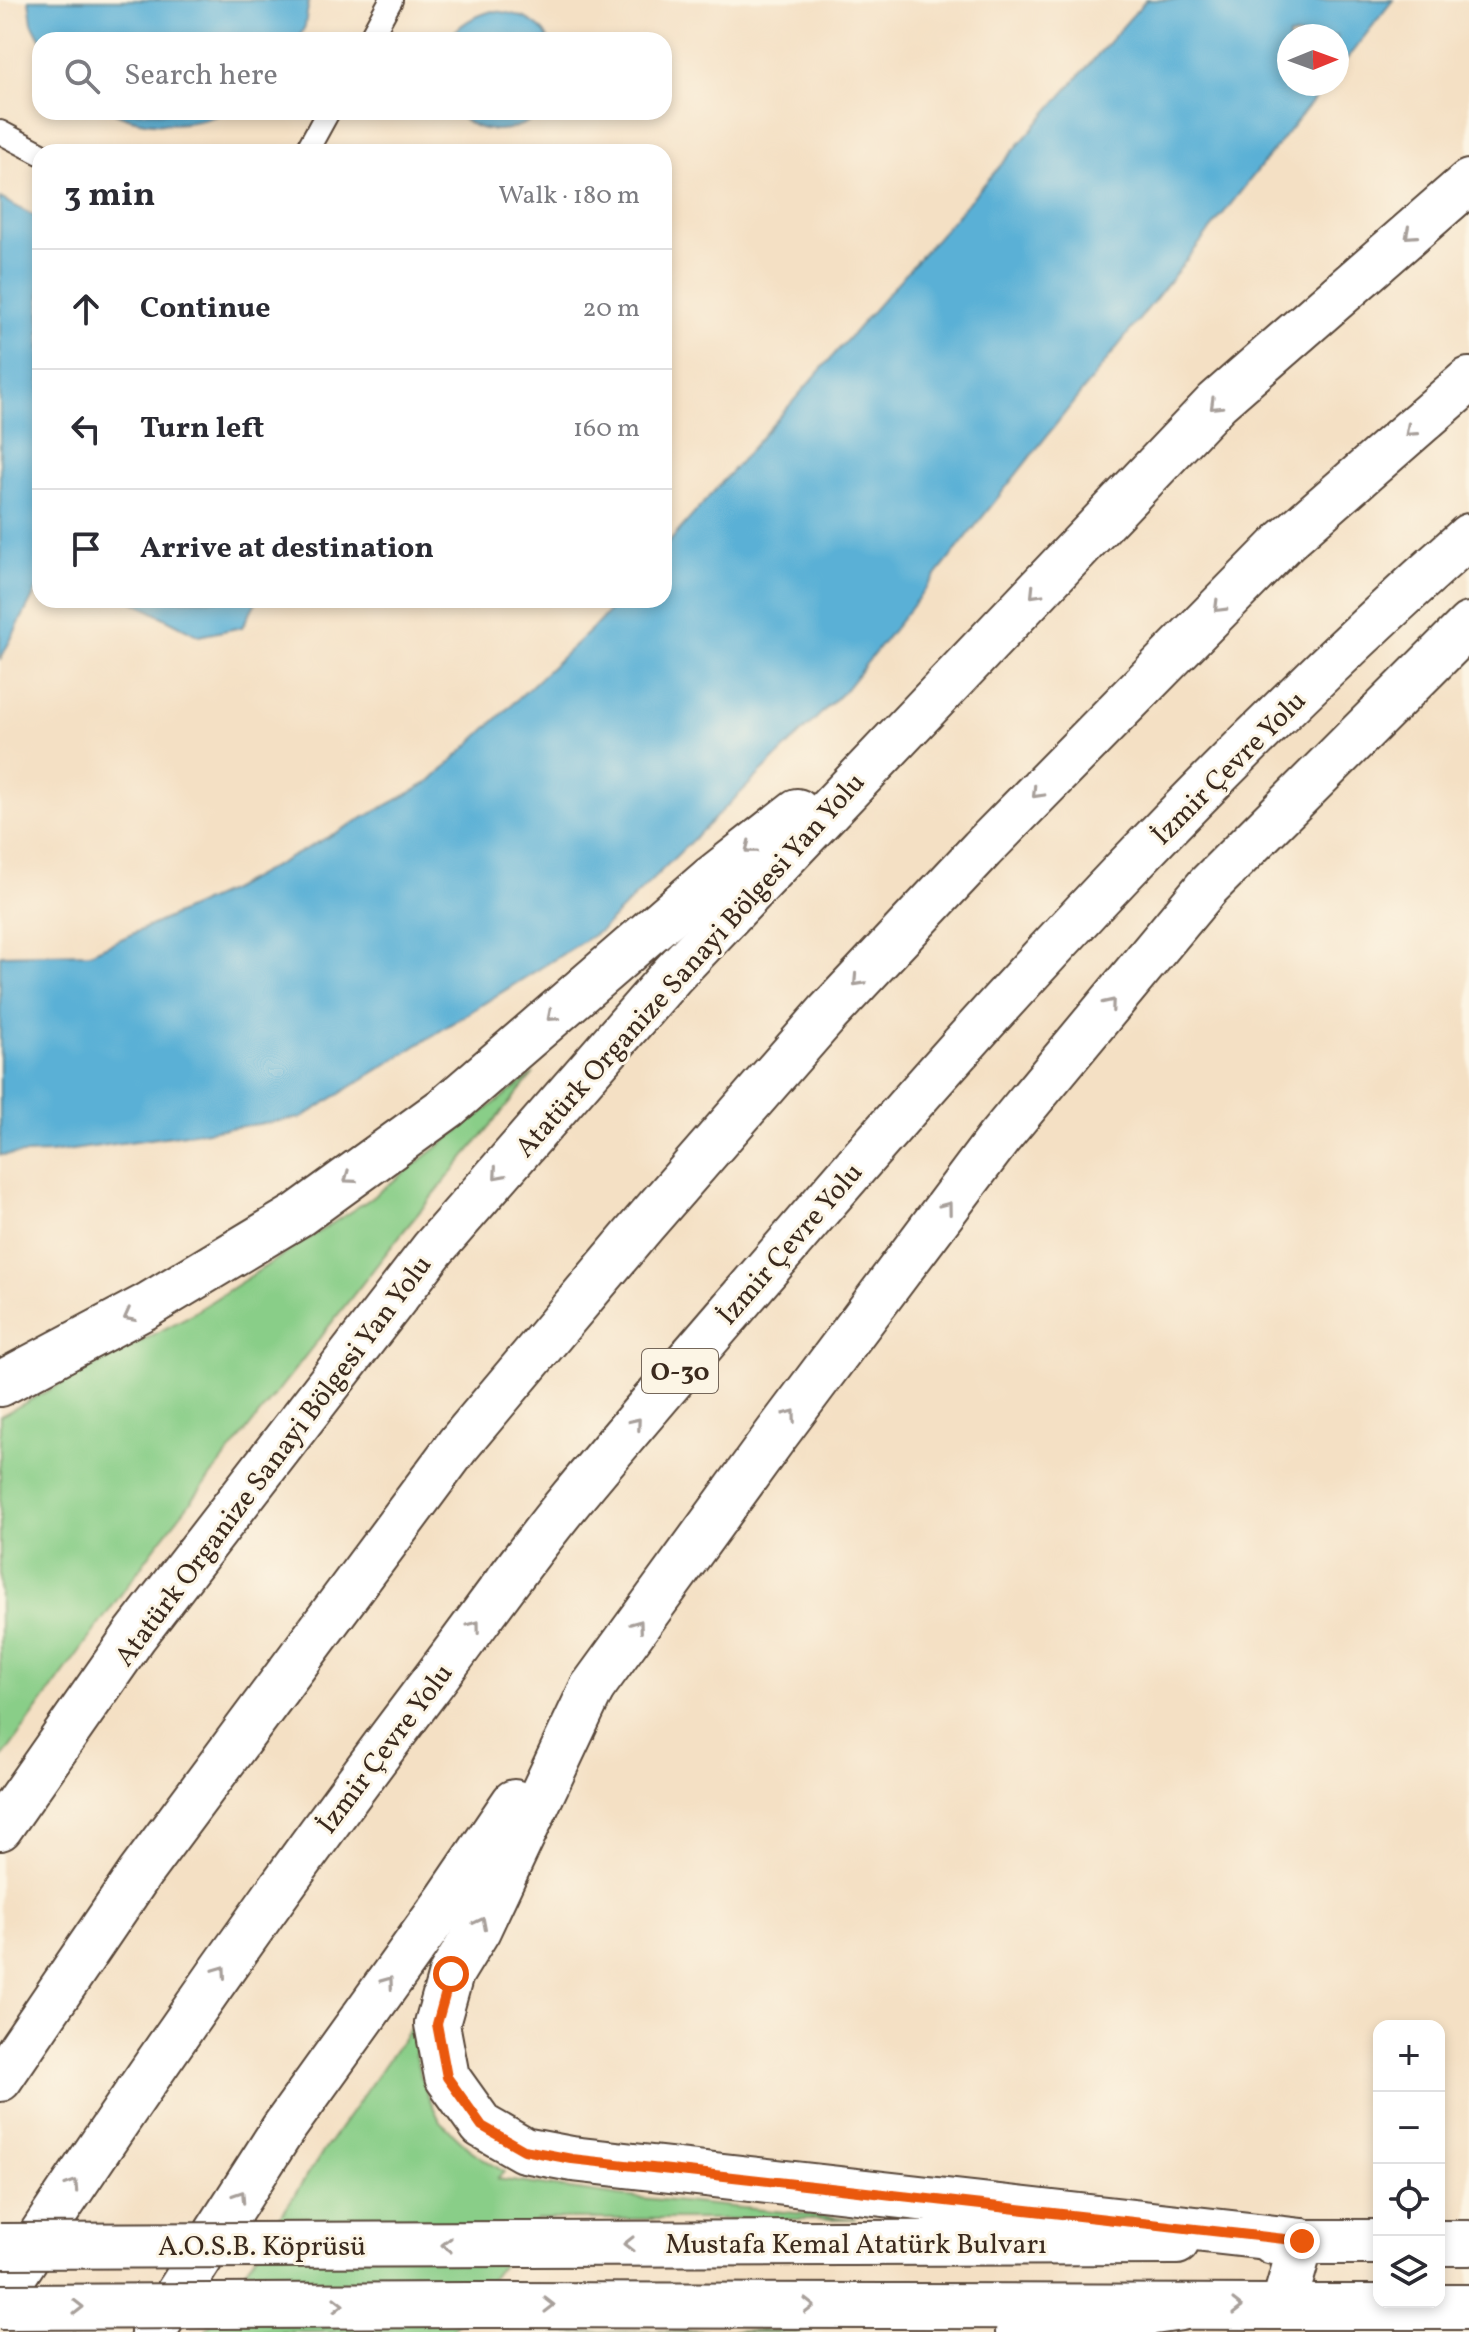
<!DOCTYPE html>
<html lang="en">
<head>
<meta charset="utf-8">
<style>
  :root { --surface:#fff; --page:#f2f2f3; --text:#2b2b33; --muted:#7c7c81; --line:#e1e1e2 }
  body { margin:0; font-family:Vollkorn,serif; background:var(--page); color:var(--text) }
  .controls { position:absolute; right:24px; bottom:24px; display:grid; overflow:hidden; border-radius:16px; box-shadow:0 4px 12px #0003 }
  .controls button { width:72px; height:72px; display:grid; place-items:center; padding:0; border:0; border-bottom:2px solid var(--line); background:var(--surface); color:var(--text); font:40px sans-serif }
  .compass { position:absolute; left:1277px; top:24px; width:72px; height:72px; border-radius:50%; background:var(--surface); box-shadow:0 4px 12px #0003; rotate:89deg }
  .stop { position:absolute; width:24px; height:24px; margin:-18px; border:6px solid #ea580c; border-radius:50%; background:#fff }
  .stop.end { background:#ea580c; border-color:#fff; box-shadow:0 2px 8px #0008 }
  .list { margin:0; padding:0; list-style:none }
  h2 { display:flex; justify-content:space-between; align-items:center; height:104px; margin:0; padding:0 32px; font-size:34px }
  h2 small { font-size:26px; font-weight:400; color:var(--muted) }
  .list li { display:grid; grid-template-columns:52px 1fr auto; gap:24px; align-items:center; box-sizing:border-box; height:120px; padding:0 32px; border-top:2px solid var(--line) }
  .list b { display:block; font-size:30px; white-space:nowrap }
  .list em { font-size:26px; font-style:normal; color:var(--muted) }
  .icon { flex:none; width:44px; height:44px; fill:none; stroke:currentColor; stroke-width:2; stroke-linecap:round; stroke-linejoin:round }
  .map { position:relative; flex:none; width:1469px; height:2332px; overflow:hidden }
  .search { position:absolute; background:var(--surface); box-shadow:0 4px 12px #0003; left:32px; top:32px; width:640px; height:88px; display:flex; align-items:center; gap:20px; box-sizing:border-box; padding:0 28px; border-radius:24px; color:var(--muted); font-size:30px }
  .panel { position:absolute; background:var(--surface); box-shadow:0 4px 12px #0003; left:32px; top:144px; width:640px; height:464px; border-radius:24px }
  .map>svg:first-child { display:block }
</style>
</head>
<body>
<div class="map">
<svg width="1469" height="2332" viewBox="0 0 1469 2332">
  <rect width="100%" height="100%" fill="#fcf5e5"/>
  <filter id="ink" filterUnits="userSpaceOnUse"><feTurbulence type="fractalNoise" baseFrequency=".0125" numOctaves="2"/><feDisplacementMap in="SourceGraphic" scale="16" xChannelSelector="R" yChannelSelector="G"/><feConvolveMatrix kernelMatrix="1 2 1 2 8 2 1 2 1" color-interpolation-filters="sRGB"/></filter>
  <filter id="wash" filterUnits="userSpaceOnUse"><feTurbulence type="fractalNoise" baseFrequency=".006" numOctaves="4" result="noise"/><feDisplacementMap in="SourceGraphic" scale="32" xChannelSelector="R" yChannelSelector="G"/><feGaussianBlur stdDeviation="1.8" result="paint"/><feColorMatrix in="noise" values="0 0 0 0 0 0 0 0 0 0 0 0 0 0 0 0 0 1.4 0 .05"/><feComposite in="paint" operator="in"/></filter>
  <g filter="url(#wash)">
    <rect width="100%" height="100%" fill="#f4e0c4"/>
    <g fill="#89ce88" stroke="#627c53" stroke-width="2">
      <path d="M 534,1073 L 402,1233 L 156,1546 L 0,1761 L 0,1416 L 187,1317 L 370,1199 Z"/>
      <path d="M 421,2013 L 415,2056 L 424,2087 L 440,2121 L 472,2151 L 504,2172 L 497,2179 L 620,2196 L 856,2219 L 537,2219 L 451,2332 L 205,2332 L 316,2162 Z"/>
      <path d="M 812,2330 L 796,2332 L 554,2332 Z"/>
    </g>
    <g fill="#5ab0d6" stroke="#4a6d7a" stroke-width="2">
      <path d="M 29,0 L 309,0 L 305,26 L 298,40 L 41,40 L 32,23 Z"/>
      <path d="M 1146,0 L 1393,0 L 1337,71 L 1337,36 L 1289,36 L 1289,84 L 1326,84 L 846,689 L 601,930 L 301,1118 L 50,1153 L 0,1155 L 0,955 L 90,953 L 230,890 L 430,782 L 600,621 L 619,600 L 664,600 L 664,548 Z"/>
      <path d="M 492,11 C 515,13 537,18 549,40 L 448,40 C 460,23 473,17 492,11 Z"/>
      <path d="M 114,112 L 224,112 C 194,127 144,128 114,112 Z"/>
      <path d="M 456,112 L 541,112 C 518,134 478,138 456,112 Z"/>
      <path d="M 0,198 L 40,219 L 40,583 L 0,660 Z"/>
      <path d="M 130,600 L 257,600 L 242,627 L 199,636 Z"/>
    </g>
  </g>
  <g filter="url(#ink)">
    <g fill="none" stroke-linecap="round" stroke-linejoin="round">
      <defs>
        <g id="lane">
          <path d="M 369,40 L 391,0"/>
          <path d="M 0,132 L 40,153"/>
          <path d="M 306,152 L 328,112"/>
        </g>
        <g id="secondary">
          <path d="M 1273,2242 L 1379,2242"/>
          <path d="M 1439,2243 L 1469,2243"/>
          <path d="M 525,2244 L 1177,2242"/>
          <path d="M 471,2305 L 1283,2307 L 1302,2241"/>
          <path d="M 1283,2307 L 1469,2307"/>
        </g>
        <g id="primary">
          <path d="M 0,1384 L 145,1307 L 298,1215 L 447,1107 L 713,877 L 797,811"/>
          <path d="M 592,1688 L 478,1930 L 451,1974 L 437,2024 L 447,2077 L 482,2126 L 524,2150 L 572,2159 L 1302,2241"/>
          <path d="M 0,1828 L 135,1635 L 433,1249 L 672,975 L 1217,402 L 1469,182"/>
          <path d="M 153,2332 L 283,2129 L 446,1902 L 514,1802"/>
          <path d="M 1018,2332 L 1181,2308"/>
        </g>
        <g id="highway">
          <path d="M 592,1688 L 776,1435 L 998,1139 L 1208,886 L 1469,625"/>
          <path d="M 0,2079 L 140,1873 L 458,1445 L 643,1225 L 828,1013 L 982,849 L 1286,540 L 1469,380"/>
          <path d="M 0,2297 C 135,2091 276,1889 425,1692 C 474,1628 520,1561 571,1499 C 647,1407 726,1317 804,1226 C 1012,984 1230,748 1469,536"/>
        </g>
      </defs>
      <use href="#lane" stroke="#574537" stroke-width="26"/>
      <use href="#secondary" stroke="#574537" stroke-width="48"/>
      <use href="#primary" stroke="#574537" stroke-width="48"/>
      <use href="#highway" stroke="#574537" stroke-width="48"/>
      <use href="#lane" stroke="#fff" stroke-width="22"/>
      <use href="#secondary" stroke="#fff" stroke-width="44"/>
      <use href="#primary" stroke="#fff" stroke-width="44"/>
      <use href="#highway" stroke="#fff" stroke-width="44"/>
      <defs>
        <g id="secondary-bridge">
          <path d="M 0,2246 L 525,2244"/>
          <path d="M 0,2307 L 471,2305"/>
        </g>
      </defs>
      <use href="#secondary-bridge" stroke="#574537" stroke-width="48" stroke-linecap="butt"/>
      <use href="#secondary-bridge" stroke="#fff" stroke-width="44"/>
    </g>
    <defs><path id="oneway-chevron" d="M-2-3.5L2.5 0L-2 3.5" fill="none" stroke-width="1.6" stroke-linecap="round" stroke-linejoin="round" transform="scale(2)"/></defs>
    <g stroke="#a79f9a">
      <use href="#oneway-chevron" transform="translate(1410 234) rotate(139)"/>
      <use href="#oneway-chevron" transform="translate(1215 405) rotate(136)"/>
      <use href="#oneway-chevron" transform="translate(1410 431) rotate(139)"/>
      <use href="#oneway-chevron" transform="translate(1035 593) rotate(134)"/>
      <use href="#oneway-chevron" transform="translate(1219 607) rotate(135)"/>
      <use href="#oneway-chevron" transform="translate(1037 793) rotate(134)"/>
      <use href="#oneway-chevron" transform="translate(750 848) rotate(142)"/>
      <use href="#oneway-chevron" transform="translate(858 981) rotate(133)"/>
      <use href="#oneway-chevron" transform="translate(1110 1004) rotate(-50)"/>
      <use href="#oneway-chevron" transform="translate(552 1016) rotate(139)"/>
      <use href="#oneway-chevron" transform="translate(498 1174) rotate(131)"/>
      <use href="#oneway-chevron" transform="translate(349 1178) rotate(144)"/>
      <use href="#oneway-chevron" transform="translate(947 1207) rotate(-53)"/>
      <use href="#oneway-chevron" transform="translate(129 1316) rotate(152)"/>
      <use href="#oneway-chevron" transform="translate(791 1415) rotate(-53)"/>
      <use href="#oneway-chevron" transform="translate(636 1423) rotate(-50)"/>
      <use href="#oneway-chevron" transform="translate(638 1625) rotate(-54)"/>
      <use href="#oneway-chevron" transform="translate(475 1626) rotate(-53)"/>
      <use href="#oneway-chevron" transform="translate(481 1923) rotate(-63)"/>
      <use href="#oneway-chevron" transform="translate(221 1971) rotate(-55)"/>
      <use href="#oneway-chevron" transform="translate(388 1982) rotate(-54)"/>
      <use href="#oneway-chevron" transform="translate(73 2185) rotate(-57)"/>
      <use href="#oneway-chevron" transform="translate(240 2196) rotate(-57)"/>
      <use href="#oneway-chevron" transform="translate(629 2244) rotate(180)"/>
      <use href="#oneway-chevron" transform="translate(447 2245) rotate(180)"/>
      <use href="#oneway-chevron" transform="translate(338 2305)"/>
      <use href="#oneway-chevron" transform="translate(549 2305)"/>
      <use href="#oneway-chevron" transform="translate(809 2306)"/>
      <use href="#oneway-chevron" transform="translate(78 2307)"/>
      <use href="#oneway-chevron" transform="translate(1237 2307)"/>
    </g>
  </g>
  <g fill="none" stroke-linecap="round" stroke-linejoin="round" filter="url(#ink)">
    <path stroke="#ea580c" stroke-width="10" d="M 451,1974 L 437,2024 L 447,2077 L 482,2126 L 524,2150 L 572,2159 L 1302,2241"/>
  </g>
  <g text-anchor="middle" stroke-width="6" stroke-linejoin="round" paint-order="stroke">
    <rect fill="#fcf5e5" stroke="#75675a" stroke-width="2" x="642" y="1349" width="76" height="44" rx="6"/>
    <g font-size="26" font-weight="bold" fill="#3b2a1e">
      <text x="680" y="1380">O-30</text>
    </g>
    <g font-size="28" fill="#3b2a1e" stroke="#fcf5e5">
      <text transform="translate(1228 767) rotate(-45)" y="10">İzmir Çevre Yolu</text>
      <text transform="translate(689 964) rotate(-48)" y="10">Atatürk Organize Sanayi Bölgesi Yan Yolu</text>
      <text transform="translate(789 1243) rotate(-49)" y="10">İzmir Çevre Yolu</text>
      <text transform="translate(272 1460) rotate(-53)" y="10">Atatürk Organize Sanayi Bölgesi Yan Yolu</text>
      <text transform="translate(384 1748) rotate(-53)" y="10">İzmir Çevre Yolu</text>
      <text x="856" y="2253">Mustafa Kemal Atatürk Bulvarı</text>
      <text x="262" y="2255">A.O.S.B. Köprüsü</text>
    </g>
  </g>
</svg>
<div class="controls">
<button>+</button>
<button>−</button>
<button><svg class="icon" aria-label="locate" viewBox="0 0 24 24"><circle cx="12" cy="12" r="6"/><path d="M12 2v4M12 18v4M2 12h4M18 12h4"/></svg></button>
<button><svg class="icon" aria-label="layers" viewBox="0 0 24 24"><path d="M12 4l9 5-9 5-9-5zM3 14l9 5 9-5"/></svg></button>
</div>
<svg class="compass" viewBox="-18 -18 36 36"><path d="M0-13l5 13h-10z" fill="#e53935"/><path d="M0 13l5-13h-10z" fill="#7c7c81"/></svg>
<div class="stop" style="left:451px;top:1974px"></div>
<div class="stop end" style="left:1302px;top:2241px"></div>
<div class="search"><svg class="icon" aria-label="search" viewBox="0 0 24 24"><circle cx="10" cy="10" r="6"/><path d="M15 15l6 6"/></svg>Search here</div>
<section class="panel">
<h2>3 min<small>Walk · 180 m</small></h2>
<ul class="list">
<li><svg class="icon" aria-label="ahead" viewBox="0 0 24 24"><path d="M12 20V5M6 11l6-6 6 6"/></svg><div><b>Continue</b></div><em>20 m</em></li>
<li><svg class="icon" aria-label="left" viewBox="0 0 24 24"><path d="M17 20v-9H6M10 6l-5 5 5 5"/></svg><div><b>Turn left</b></div><em>160 m</em></li>
<li><svg class="icon" aria-label="arrive" viewBox="0 0 24 24"><path d="M6 21V4h12l-3 4 3 4H6"/></svg><div><b>Arrive at destination</b></div></li>
</ul>
</section>
</div>
</body>
</html>
